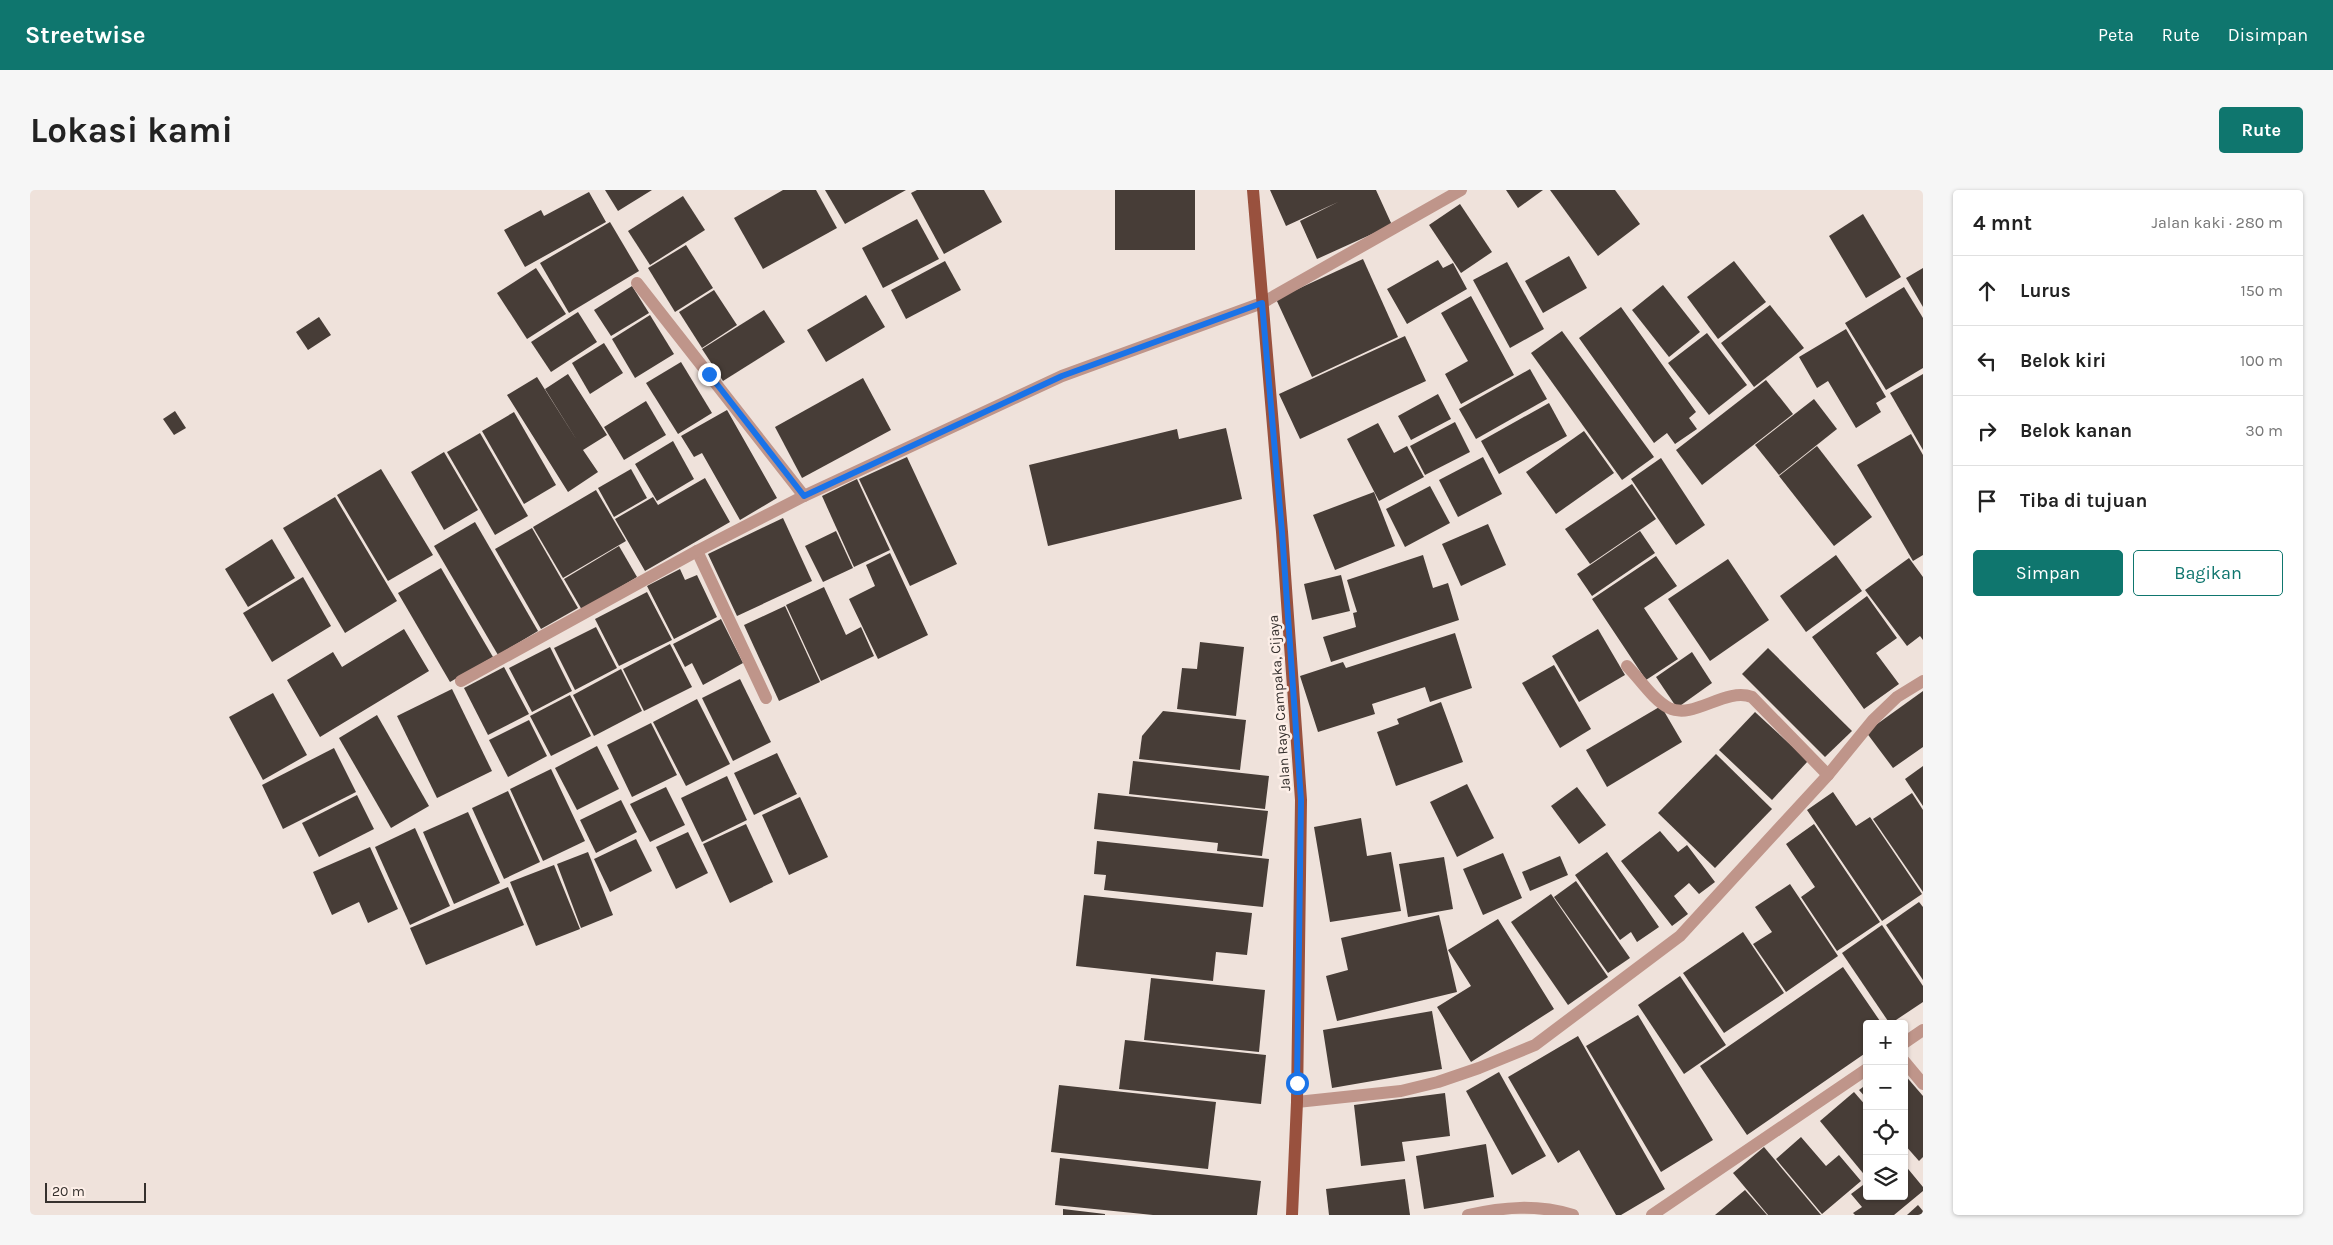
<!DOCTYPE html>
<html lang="id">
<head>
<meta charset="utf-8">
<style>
  :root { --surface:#fff; --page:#f6f6f6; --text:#222; --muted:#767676; --line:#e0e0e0; --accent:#0f766e }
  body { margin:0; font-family:Karla,sans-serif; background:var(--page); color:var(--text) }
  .controls { position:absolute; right:15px; bottom:15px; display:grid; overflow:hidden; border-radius:5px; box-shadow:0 1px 4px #0004 }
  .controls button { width:45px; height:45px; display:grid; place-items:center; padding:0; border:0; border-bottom:1px solid var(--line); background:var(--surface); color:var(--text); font:25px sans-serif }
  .scale { position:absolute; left:15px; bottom:12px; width:101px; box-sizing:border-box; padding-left:5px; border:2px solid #36312e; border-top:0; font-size:14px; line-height:18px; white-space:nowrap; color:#36312e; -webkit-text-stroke:4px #fdefe8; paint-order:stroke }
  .stop { position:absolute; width:15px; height:15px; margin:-11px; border:4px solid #1a73e8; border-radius:50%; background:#fff }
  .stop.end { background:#1a73e8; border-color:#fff; box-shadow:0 1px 5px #0008 }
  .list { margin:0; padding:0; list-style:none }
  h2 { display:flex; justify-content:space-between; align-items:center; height:65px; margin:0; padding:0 20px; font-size:21px }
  h2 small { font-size:16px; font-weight:400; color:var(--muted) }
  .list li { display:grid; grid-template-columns:32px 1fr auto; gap:15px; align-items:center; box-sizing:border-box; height:70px; padding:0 20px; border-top:1px solid var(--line) }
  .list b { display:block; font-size:19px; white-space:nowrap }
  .list em { font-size:16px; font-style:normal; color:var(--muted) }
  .actions { display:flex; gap:10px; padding:15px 20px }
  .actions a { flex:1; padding:11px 0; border:1px solid var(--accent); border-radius:5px; text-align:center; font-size:18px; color:var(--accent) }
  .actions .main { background:var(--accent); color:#fff }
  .icon { flex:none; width:28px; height:28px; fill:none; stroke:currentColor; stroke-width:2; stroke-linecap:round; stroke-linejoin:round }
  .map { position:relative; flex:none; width:1893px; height:1025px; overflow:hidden; border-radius:5px }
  header { display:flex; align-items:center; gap:30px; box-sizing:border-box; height:70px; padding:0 25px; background:var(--accent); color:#fff }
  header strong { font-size:24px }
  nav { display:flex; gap:28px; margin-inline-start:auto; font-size:18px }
  .intro { display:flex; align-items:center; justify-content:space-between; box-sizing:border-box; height:120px; padding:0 30px }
  h1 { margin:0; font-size:35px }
  .button { padding:12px 22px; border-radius:5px; background:var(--accent); color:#fff; font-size:18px; font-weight:700 }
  main { display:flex; gap:30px; padding:0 30px }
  aside { flex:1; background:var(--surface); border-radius:5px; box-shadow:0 1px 4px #0004 }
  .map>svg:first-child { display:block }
</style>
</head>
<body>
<header>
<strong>Streetwise</strong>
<nav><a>Peta</a><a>Rute</a><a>Disimpan</a></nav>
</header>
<div class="intro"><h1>Lokasi kami</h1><a class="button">Rute</a></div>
<main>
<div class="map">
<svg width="1893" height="1025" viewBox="0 0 1893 1025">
  <rect width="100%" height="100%" fill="#efe2db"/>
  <g fill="#473d37">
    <path d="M 575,0 L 622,0 L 588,21 Z"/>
    <path d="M 753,0 L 786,0 L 807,38 L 733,79 L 704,28 Z"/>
    <path d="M 795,0 L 876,0 L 815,34 Z"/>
    <path d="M 887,0 L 954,0 L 972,32 L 914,64 L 881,3 Z"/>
    <rect x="1085" y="0" width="80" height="60"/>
    <path d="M 1240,0 L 1346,0 L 1362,35 L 1287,69 L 1270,31 L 1308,12 L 1256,36 Z"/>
    <path d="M 1476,0 L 1513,0 L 1488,18 Z"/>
    <path d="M 1520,0 L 1585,0 L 1610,34 L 1568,66 Z"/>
    <path d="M 559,2 L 576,32 L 495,77 L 474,40 L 511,20 L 514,26 Z"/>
    <path d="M 653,6 L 675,40 L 620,75 L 598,41 Z"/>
    <path d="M 1430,14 L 1462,62 L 1431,83 L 1399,35 Z"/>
    <path d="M 1833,24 L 1871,87 L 1836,108 L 1799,46 Z"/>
    <path d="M 887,29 L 909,69 L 853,98 L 832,58 Z"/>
    <path d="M 580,32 L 609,81 L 539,123 L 510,73 Z"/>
    <path d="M 656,55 L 683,98 L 645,122 L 618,78 Z"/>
    <path d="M 1539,66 L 1557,98 L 1513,123 L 1495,91 Z"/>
    <path d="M 1333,69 L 1368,147 L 1282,187 L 1246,109 Z"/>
    <path d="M 1408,70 L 1413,78 L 1423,73 L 1437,99 L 1377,134 L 1357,99 Z"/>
    <path d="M 915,71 L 931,100 L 876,129 L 861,100 Z"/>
    <path d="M 1704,71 L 1736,112 L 1688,149 L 1657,107 Z"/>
    <path d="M 1477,72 L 1514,139 L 1480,158 L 1443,90 Z"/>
    <path d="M 506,78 L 536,124 L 497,149 L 467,103 Z"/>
    <path d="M 1893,78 L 1893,117 L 1876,88 Z"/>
    <path d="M 1633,95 L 1670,142 L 1639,167 L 1602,120 Z"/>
    <path d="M 602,96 L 619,123 L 581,146 L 564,120 Z"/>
    <path d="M 1874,97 L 1893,128 L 1893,178 L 1856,200 L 1815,133 Z"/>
    <path d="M 684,100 L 707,135 L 672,158 L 649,122 Z"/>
    <path d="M 836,105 L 855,137 L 796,172 L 777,140 Z"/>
    <path d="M 1441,106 L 1484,185 L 1431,214 L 1415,184 L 1438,171 L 1411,123 Z"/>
    <path d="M 1740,115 L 1774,158 L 1724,197 L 1691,153 Z"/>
    <path d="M 1591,117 L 1666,222 L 1659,228 L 1667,239 L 1645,254 L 1637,243 L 1624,253 L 1549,148 Z"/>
    <path d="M 734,120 L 755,152 L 693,191 L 672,159 Z"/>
    <path d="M 548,122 L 567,152 L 521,182 L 501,152 Z"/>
    <path d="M 620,125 L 644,164 L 605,188 L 582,149 Z"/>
    <path d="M 289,127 L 301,145 L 278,160 L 266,142 Z"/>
    <path d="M 1816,139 L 1856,207 L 1846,213 L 1851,222 L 1826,238 L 1798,191 L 1787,198 L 1769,167 Z"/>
    <path d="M 1532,141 L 1624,267 L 1592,290 L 1501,163 Z"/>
    <path d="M 1677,143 L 1717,195 L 1679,225 L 1638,173 Z"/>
    <path d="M 1375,146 L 1396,191 L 1270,249 L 1249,204 Z"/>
    <path d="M 574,153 L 593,183 L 560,204 L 542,173 Z"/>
    <path d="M 651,172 L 682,223 L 648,244 L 616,193 Z"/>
    <path d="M 1500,179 L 1517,209 L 1446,249 L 1429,219 Z"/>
    <path d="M 538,184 L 577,245 L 553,260 L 568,282 L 538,302 L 477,205 L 507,187 L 548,252 L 515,199 Z"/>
    <path d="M 1893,184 L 1893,260 L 1860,203 Z"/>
    <path d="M 833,188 L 861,240 L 772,288 L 745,237 Z"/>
    <path d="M 1736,190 L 1763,224 L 1672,295 L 1646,260 Z"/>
    <path d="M 1408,204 L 1421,229 L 1381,250 L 1368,226 Z"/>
    <path d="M 1784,209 L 1807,239 L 1749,285 L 1725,255 Z"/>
    <path d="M 616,211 L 636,245 L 594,270 L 574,237 Z"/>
    <path d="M 1519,213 L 1537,246 L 1469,284 L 1451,251 Z"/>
    <path d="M 697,220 L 747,308 L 710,330 L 672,263 L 664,267 L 651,246 Z"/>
    <path d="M 145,221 L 156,238 L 144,245 L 133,229 Z"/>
    <path d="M 484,222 L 526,295 L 494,314 L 452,241 Z"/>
    <path d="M 1425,232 L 1440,262 L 1395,285 L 1380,256 Z"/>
    <path d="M 1348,233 L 1364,263 L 1377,256 L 1394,287 L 1349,311 L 1317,249 Z"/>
    <path d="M 1196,238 L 1212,309 L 1018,356 L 999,275 L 1147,239 L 1149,249 Z"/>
    <path d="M 1554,241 L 1584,283 L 1526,324 L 1496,282 Z"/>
    <path d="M 450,243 L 498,326 L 465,345 L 417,262 Z"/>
    <path d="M 1881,244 L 1893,265 L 1893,365 L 1883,371 L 1827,275 Z"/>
    <path d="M 643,251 L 664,289 L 627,311 L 605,274 Z"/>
    <path d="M 1787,256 L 1842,327 L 1804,356 L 1749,286 Z"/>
    <path d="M 414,262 L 448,320 L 414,340 L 381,282 Z"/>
    <path d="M 877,267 L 927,374 L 880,396 L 829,289 Z"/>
    <path d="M 1453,267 L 1472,304 L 1428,327 L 1409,290 Z"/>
    <path d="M 1631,268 L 1675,335 L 1646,355 L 1601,289 Z"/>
    <path d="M 351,279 L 403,365 L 358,391 L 307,305 Z"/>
    <path d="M 601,279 L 617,308 L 584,327 L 568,298 Z"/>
    <path d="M 675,288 L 700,332 L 615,381 L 585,329 L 623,307 L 628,315 Z"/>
    <path d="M 827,289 L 860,360 L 824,377 L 792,306 Z"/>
    <path d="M 1602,294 L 1626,329 L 1560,374 L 1535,339 Z"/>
    <path d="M 1400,296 L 1420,333 L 1375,357 L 1356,319 Z"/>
    <path d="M 566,300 L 596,351 L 533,388 L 503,337 Z"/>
    <path d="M 1344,302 L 1365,356 L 1305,380 L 1283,325 Z"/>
    <path d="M 305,307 L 367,411 L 315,443 L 253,338 Z"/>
    <path d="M 753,328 L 782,391 L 707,426 L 678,364 Z"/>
    <path d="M 445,332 L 508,441 L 468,465 L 404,356 Z"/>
    <path d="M 1458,334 L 1476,375 L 1431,396 L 1412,354 Z"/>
    <path d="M 502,338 L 548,418 L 511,439 L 465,359 Z"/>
    <path d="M 806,341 L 823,378 L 793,392 L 775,356 Z"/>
    <path d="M 1610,341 L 1625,363 L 1562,406 L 1547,384 Z"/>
    <path d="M 242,349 L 265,388 L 218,417 L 195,379 Z"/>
    <path d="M 589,356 L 607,387 L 552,420 L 534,389 Z"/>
    <path d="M 860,363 L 898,445 L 848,469 L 819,409 L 845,396 L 836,375 Z"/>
    <path d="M 1393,365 L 1403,398 L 1418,393 L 1429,430 L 1301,472 L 1293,447 L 1326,437 L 1323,423 L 1327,422 L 1317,390 Z"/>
    <path d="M 1806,365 L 1832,401 L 1776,442 L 1750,406 Z"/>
    <path d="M 1626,366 L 1647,396 L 1614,418 L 1648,469 L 1616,490 L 1562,409 Z"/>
    <path d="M 1879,368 L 1893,387 L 1893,450 L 1890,446 L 1877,456 L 1835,400 Z"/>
    <path d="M 1698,369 L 1739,430 L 1680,471 L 1638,409 Z"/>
    <path d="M 411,378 L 463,467 L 420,492 L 368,403 Z"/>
    <path d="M 650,379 L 655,390 L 667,385 L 687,427 L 644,449 L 617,396 Z"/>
    <path d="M 1311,385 L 1320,421 L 1282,430 L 1274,394 Z"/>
    <path d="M 273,387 L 301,436 L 242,472 L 213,423 Z"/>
    <path d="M 794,397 L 816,445 L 831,437 L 844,466 L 791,491 L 756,415 Z"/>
    <path d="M 617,402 L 642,450 L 589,476 L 565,429 Z"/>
    <path d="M 1837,406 L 1867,448 L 1846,463 L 1869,494 L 1834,519 L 1782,447 Z"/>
    <path d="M 755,416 L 790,492 L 749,511 L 714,435 Z"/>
    <path d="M 691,429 L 713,473 L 673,495 L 662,473 L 655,477 L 643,454 Z"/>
    <path d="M 566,437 L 587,478 L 545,500 L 524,458 Z"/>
    <path d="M 374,439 L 399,481 L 290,547 L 257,490 L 303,462 L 312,477 Z"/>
    <path d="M 1568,439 L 1595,485 L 1549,512 L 1522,466 Z"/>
    <path d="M 1425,443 L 1442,498 L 1400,512 L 1395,497 L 1342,514 L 1345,524 L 1288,542 L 1270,486 L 1313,472 L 1316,478 Z"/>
    <path d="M 1170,452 L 1214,457 L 1206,526 L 1147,519 L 1152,478 L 1167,479 Z"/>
    <path d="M 640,454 L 662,497 L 614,521 L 593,479 Z"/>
    <path d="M 520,457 L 542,501 L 502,522 L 479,478 Z"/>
    <path d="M 1738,458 L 1822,541 L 1795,567 L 1712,484 Z"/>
    <path d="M 1662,462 L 1682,493 L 1647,518 L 1626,487 Z"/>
    <path d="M 1524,475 L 1561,539 L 1530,558 L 1492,493 Z"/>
    <path d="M 474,477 L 499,524 L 458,545 L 434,498 Z"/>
    <path d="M 591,479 L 612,521 L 564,546 L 543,505 Z"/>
    <path d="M 710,489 L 741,552 L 703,571 L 672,508 Z"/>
    <path d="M 422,499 L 462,581 L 407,608 L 367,526 Z"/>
    <path d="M 1893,501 L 1893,557 L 1863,578 L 1836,542 Z"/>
    <path d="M 243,503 L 277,565 L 233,590 L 199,527 Z"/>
    <path d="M 540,505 L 561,546 L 521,566 L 500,526 Z"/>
    <path d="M 667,509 L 700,574 L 656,596 L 623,532 Z"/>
    <path d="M 1411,512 L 1433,572 L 1366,596 L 1347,542 L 1369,534 L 1367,529 Z"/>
    <path d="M 1631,516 L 1652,552 L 1577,597 L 1556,560 Z"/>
    <path d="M 1133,521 L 1216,530 L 1210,580 L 1109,569 L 1112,546 Z"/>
    <path d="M 1725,522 L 1778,571 L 1742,610 L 1689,560 Z"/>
    <path d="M 347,525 L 399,616 L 361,638 L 309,548 Z"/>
    <path d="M 499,530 L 517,566 L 478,587 L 459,550 Z"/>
    <path d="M 621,533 L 647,585 L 602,607 L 577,555 Z"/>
    <path d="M 567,556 L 589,599 L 547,620 L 525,578 Z"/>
    <path d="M 304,558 L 326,602 L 253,639 L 232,595 Z"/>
    <path d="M 747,563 L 767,604 L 724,625 L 704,583 Z"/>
    <path d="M 1686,564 L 1742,619 L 1685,678 L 1628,623 Z"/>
    <path d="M 1103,571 L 1239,586 L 1235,619 L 1099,604 Z"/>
    <path d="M 1893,576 L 1893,616 L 1875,589 Z"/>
    <path d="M 521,579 L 555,651 L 513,671 L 480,599 Z"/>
    <path d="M 697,586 L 717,630 L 672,652 L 651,608 Z"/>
    <path d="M 1437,594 L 1464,648 L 1427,667 L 1400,612 Z"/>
    <path d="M 636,597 L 655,635 L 620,652 L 600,614 Z"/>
    <path d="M 1547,597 L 1576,635 L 1549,654 L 1521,616 Z"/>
    <path d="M 478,601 L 510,672 L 474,689 L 442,618 Z"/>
    <path d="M 1803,602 L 1826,636 L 1840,627 L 1892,704 L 1852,731 L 1777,620 Z"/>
    <path d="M 1068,603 L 1238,621 L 1232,666 L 1187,661 L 1188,653 L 1064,639 Z"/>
    <path d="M 1882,603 L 1893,620 L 1893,702 L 1843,629 Z"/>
    <path d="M 327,605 L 344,639 L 289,667 L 272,633 Z"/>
    <path d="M 770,607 L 798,667 L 759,685 L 732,625 Z"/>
    <path d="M 591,610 L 607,642 L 566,663 L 550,630 Z"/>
    <path d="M 438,622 L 470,693 L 424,714 L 393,642 Z"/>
    <path d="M 1331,628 L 1337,666 L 1361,662 L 1371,721 L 1300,732 L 1284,637 Z"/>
    <path d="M 716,634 L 743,692 L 700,713 L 673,654 Z"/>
    <path d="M 1784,634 L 1850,732 L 1807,761 L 1771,707 L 1785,697 L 1756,654 Z"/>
    <path d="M 385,638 L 420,716 L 380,735 L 345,657 Z"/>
    <path d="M 1630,641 L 1648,662 L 1657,655 L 1685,692 L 1669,704 L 1659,693 L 1644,706 L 1658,724 L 1642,736 L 1591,671 Z"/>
    <path d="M 658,642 L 678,683 L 646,699 L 626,657 Z"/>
    <path d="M 606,649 L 622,681 L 580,702 L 564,669 Z"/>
    <path d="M 1067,651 L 1239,669 L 1233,717 L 1074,700 L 1076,685 L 1064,684 Z"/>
    <path d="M 340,657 L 368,719 L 338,733 L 329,712 L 302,725 L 283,682 Z"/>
    <path d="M 558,662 L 583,725 L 551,738 L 527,674 Z"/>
    <path d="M 1577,662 L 1629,737 L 1607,752 L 1601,742 L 1590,750 L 1545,685 Z"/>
    <path d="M 1473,663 L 1492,708 L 1453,725 L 1433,679 Z"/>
    <path d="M 1530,666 L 1538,685 L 1500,701 L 1492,682 Z"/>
    <path d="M 1414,667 L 1423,719 L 1378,727 L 1369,674 Z"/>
    <path d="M 524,675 L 550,739 L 506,756 L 480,692 Z"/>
    <path d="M 1546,691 L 1600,768 L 1578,783 L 1524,707 Z"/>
    <path d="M 1760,694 L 1808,766 L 1756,802 L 1723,754 L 1742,742 L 1725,717 Z"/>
    <path d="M 478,697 L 494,735 L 396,775 L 380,738 Z"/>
    <path d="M 1521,704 L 1578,787 L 1538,815 L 1481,732 Z"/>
    <path d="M 1054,705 L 1222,723 L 1217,765 L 1186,762 L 1183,791 L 1046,776 Z"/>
    <path d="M 1889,712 L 1893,717 L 1893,790 L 1856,735 Z"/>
    <path d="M 1409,725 L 1427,802 L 1307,831 L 1296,786 L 1318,780 L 1311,748 Z"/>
    <path d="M 1468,729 L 1524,819 L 1441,872 L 1407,817 L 1441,796 L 1418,760 Z"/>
    <path d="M 1852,735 L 1893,796 L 1893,812 L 1860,834 L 1812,763 Z"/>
    <path d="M 1713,742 L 1754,803 L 1694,843 L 1653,783 Z"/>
    <path d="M 1813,777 L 1852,834 L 1837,834 L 1837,862 L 1717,945 L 1670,876 Z"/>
    <path d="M 1650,786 L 1696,855 L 1654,884 L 1608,815 Z"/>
    <path d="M 1121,788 L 1235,800 L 1229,862 L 1114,850 Z"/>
    <path d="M 1402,821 L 1412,879 L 1302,898 L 1293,840 Z"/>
    <path d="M 1608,825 L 1683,950 L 1631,982 L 1556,856 Z"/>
    <path d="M 1548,846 L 1635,999 L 1591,1025 L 1586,1025 L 1549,960 L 1528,973 L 1478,887 Z"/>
    <path d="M 1095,850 L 1236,865 L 1231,914 L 1089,899 Z"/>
    <path d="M 1469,882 L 1516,966 L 1482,985 L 1436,901 Z"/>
    <path d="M 1874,884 L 1893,906 L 1893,967 L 1889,971 L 1874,954 Z"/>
    <path d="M 1837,894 L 1837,909 L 1829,900 Z"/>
    <path d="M 1029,895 L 1186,912 L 1178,979 L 1021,962 Z"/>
    <path d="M 1824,902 L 1837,917 L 1837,988 L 1790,931 Z"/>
    <path d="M 1415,903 L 1420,946 L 1372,952 L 1375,971 L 1331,976 L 1324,915 Z"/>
    <path d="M 1771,947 L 1796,976 L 1809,965 L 1831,991 L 1792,1024 L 1746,969 Z"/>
    <path d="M 1456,954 L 1464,1007 L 1394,1019 L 1386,966 Z"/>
    <path d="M 1734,957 L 1791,1025 L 1738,1025 L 1703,983 Z"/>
    <path d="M 1030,968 L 1231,991 L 1227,1025 L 1123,1025 L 1025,1015 Z"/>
    <path d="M 1874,974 L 1893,997 L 1893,1001 L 1864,1025 L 1825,1025 L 1823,1023 L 1832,1017 L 1821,1004 L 1837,992 L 1837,1006 L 1874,1006 Z"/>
    <path d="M 1375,989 L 1380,1025 L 1299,1025 L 1296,999 Z"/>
    <path d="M 1715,1000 L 1737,1025 L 1685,1025 Z"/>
    <path d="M 1888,1015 L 1893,1021 L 1893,1025 L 1877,1025 Z"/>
    <path d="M 1033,1019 L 1075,1024 L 1075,1025 L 1033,1025 Z"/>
  </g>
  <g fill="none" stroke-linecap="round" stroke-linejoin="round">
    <g stroke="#bf958a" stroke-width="12">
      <path d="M 607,93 L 774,306"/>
      <path d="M 667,361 L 736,508"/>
      <path d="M 1597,476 C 1610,489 1623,510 1639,518 C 1664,530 1695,497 1722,507 L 1798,585"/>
      <path d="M 431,491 L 667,361 L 774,306 L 1032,186 L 1232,113 L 1431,0"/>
      <path d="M 1874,853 L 1893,840"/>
      <path d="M 1874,871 L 1893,894"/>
      <path d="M 1267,912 L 1371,901 L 1408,892 L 1449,878 L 1505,855 L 1650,746 L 1798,585 L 1843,530 L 1867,507 L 1893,491"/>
      <path d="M 1438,1025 C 1473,1017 1507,1014 1543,1025"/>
      <path d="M 1622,1025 L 1837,879"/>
    </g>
    <path stroke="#99513e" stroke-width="12" d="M 1223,0 L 1252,342 L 1271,610 L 1267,912 L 1262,1025"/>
  </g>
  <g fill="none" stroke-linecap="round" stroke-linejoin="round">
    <path stroke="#1a73e8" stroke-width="6" d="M 679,184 L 774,306 L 1032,186 L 1232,113 L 1252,342 L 1271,610 L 1267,893"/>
  </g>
  <g text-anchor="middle" stroke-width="5" stroke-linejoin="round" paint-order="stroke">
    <g font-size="14" fill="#36312e" stroke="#fdefe8">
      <text transform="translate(1249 513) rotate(-94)" y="5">Jalan Raya Campaka, Cijaya</text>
    </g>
  </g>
</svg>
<div class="controls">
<button>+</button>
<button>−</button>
<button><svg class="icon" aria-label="locate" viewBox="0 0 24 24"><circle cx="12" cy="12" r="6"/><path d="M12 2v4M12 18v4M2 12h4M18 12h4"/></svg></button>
<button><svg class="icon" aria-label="layers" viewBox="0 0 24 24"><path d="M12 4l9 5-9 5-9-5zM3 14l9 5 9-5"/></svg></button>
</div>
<div class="scale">20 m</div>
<div class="stop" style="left:1267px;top:893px"></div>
<div class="stop end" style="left:679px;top:184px"></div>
</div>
<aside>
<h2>4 mnt<small>Jalan kaki · 280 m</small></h2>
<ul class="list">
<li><svg class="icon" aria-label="ahead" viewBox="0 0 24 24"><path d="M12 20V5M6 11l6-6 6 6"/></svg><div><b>Lurus</b></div><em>150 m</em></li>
<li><svg class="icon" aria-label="left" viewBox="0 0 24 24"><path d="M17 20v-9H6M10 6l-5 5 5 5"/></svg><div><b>Belok kiri</b></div><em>100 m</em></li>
<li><svg class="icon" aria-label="right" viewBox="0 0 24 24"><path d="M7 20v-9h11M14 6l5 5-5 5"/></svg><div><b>Belok kanan</b></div><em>30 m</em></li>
<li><svg class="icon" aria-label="arrive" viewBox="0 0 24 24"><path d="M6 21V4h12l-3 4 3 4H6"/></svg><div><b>Tiba di tujuan</b></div></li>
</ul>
<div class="actions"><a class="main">Simpan</a><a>Bagikan</a></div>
</aside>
</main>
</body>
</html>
